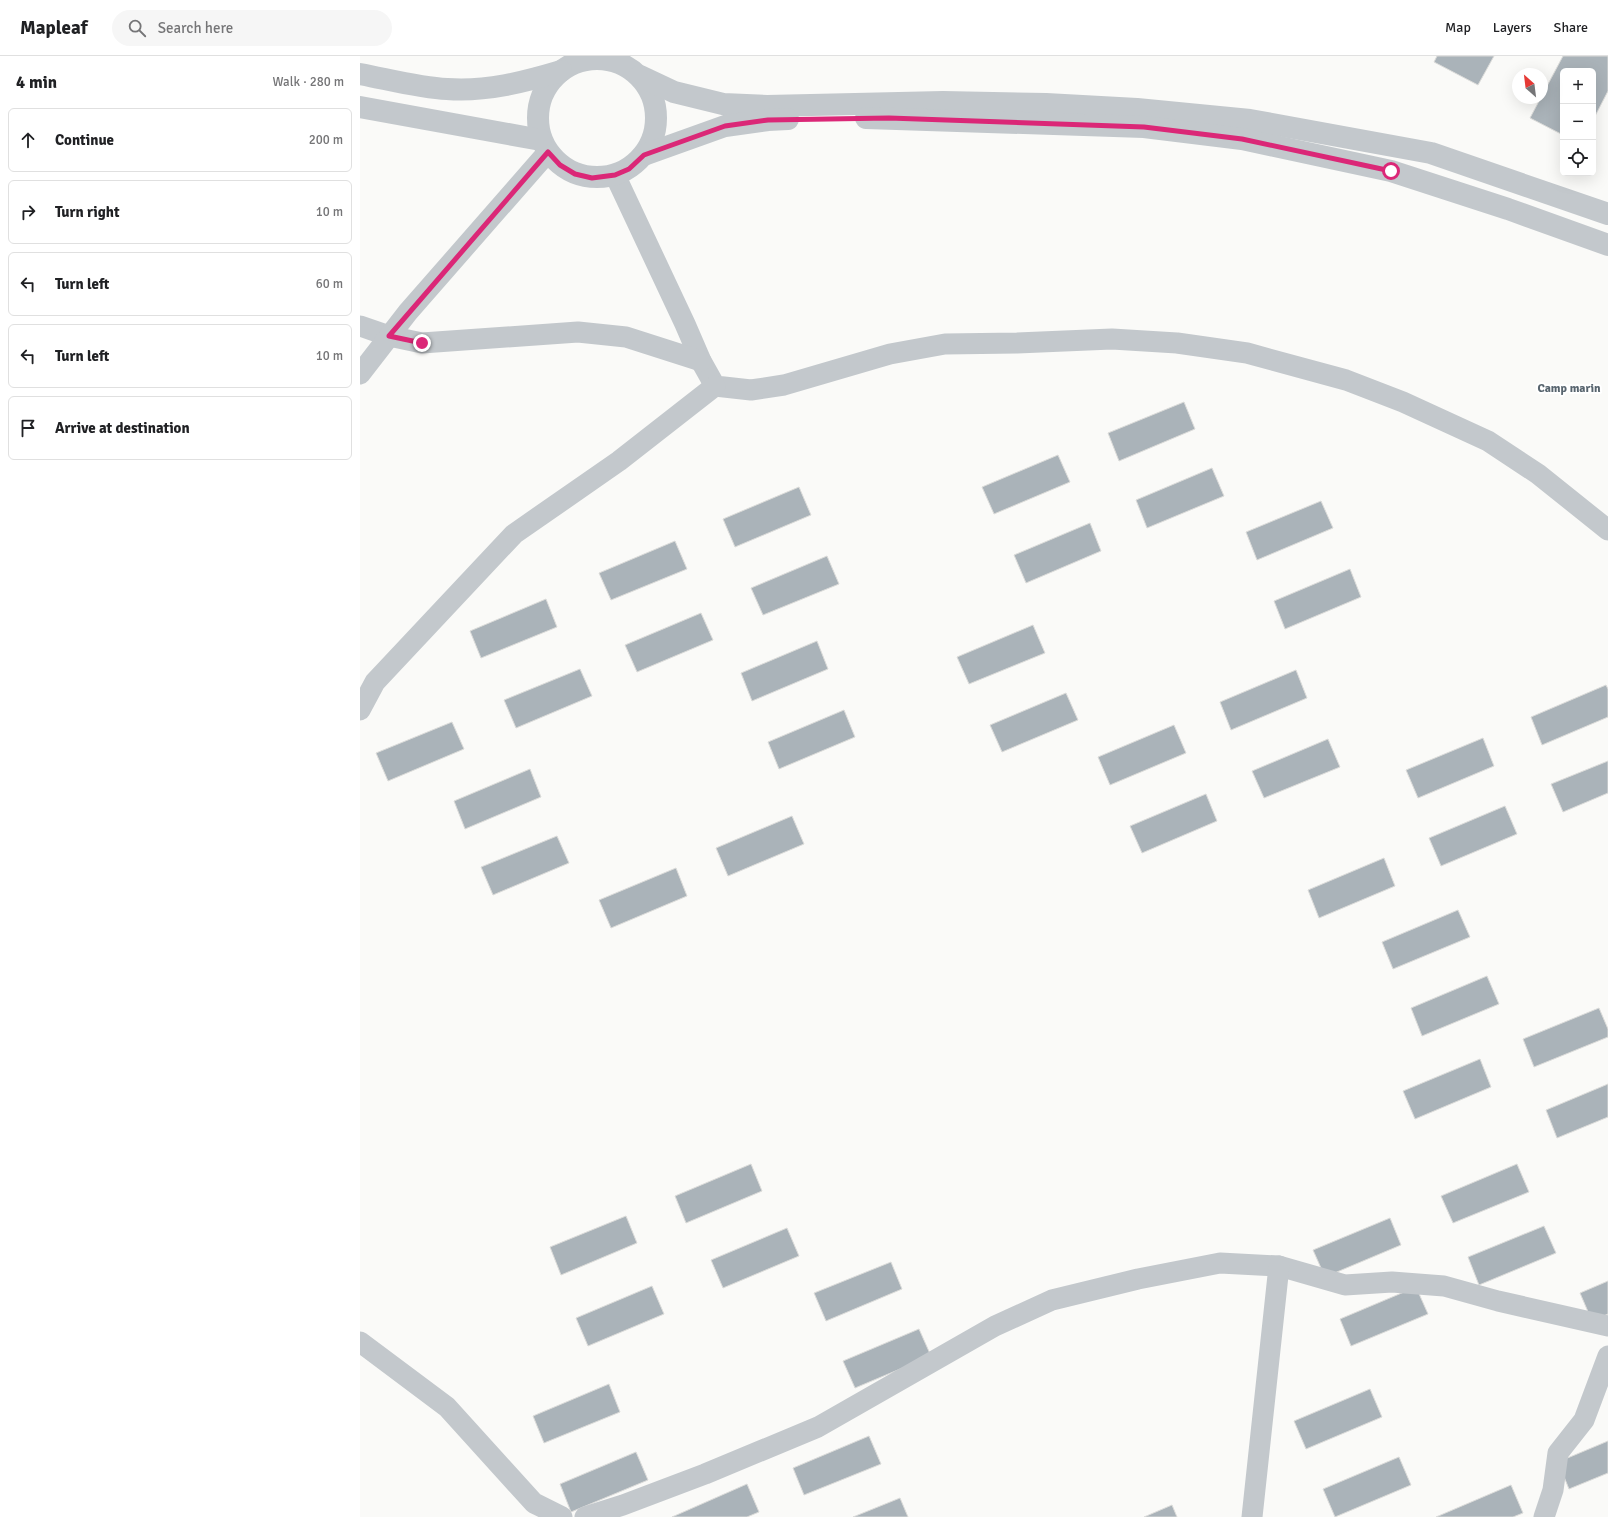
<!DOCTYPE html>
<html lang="en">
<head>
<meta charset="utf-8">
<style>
  :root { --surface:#fff; --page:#f6f6f6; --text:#202124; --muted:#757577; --line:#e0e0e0 }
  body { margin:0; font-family:Signika,sans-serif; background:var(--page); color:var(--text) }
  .controls { position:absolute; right:12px; top:12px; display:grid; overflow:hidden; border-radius:6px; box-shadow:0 4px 16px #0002 }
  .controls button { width:36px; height:36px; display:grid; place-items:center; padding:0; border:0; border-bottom:1px solid var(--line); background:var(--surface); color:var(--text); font:20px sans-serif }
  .compass { position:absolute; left:1152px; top:12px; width:36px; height:36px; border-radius:50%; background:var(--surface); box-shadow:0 4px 16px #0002; rotate:332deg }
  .stop { position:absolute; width:12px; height:12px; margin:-9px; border:3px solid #db2777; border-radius:50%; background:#fff }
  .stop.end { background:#db2777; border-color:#fff; box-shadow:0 1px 4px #0008 }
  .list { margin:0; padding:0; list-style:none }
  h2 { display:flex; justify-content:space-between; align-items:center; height:52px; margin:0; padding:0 16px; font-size:17px }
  h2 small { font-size:13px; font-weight:400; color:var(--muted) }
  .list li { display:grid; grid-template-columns:26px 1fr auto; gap:12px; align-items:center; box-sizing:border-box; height:64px; margin:0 8px 8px; padding:0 8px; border:1px solid var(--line); border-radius:6px }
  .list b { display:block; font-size:15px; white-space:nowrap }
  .list em { font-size:13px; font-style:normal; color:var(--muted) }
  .icon { flex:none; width:22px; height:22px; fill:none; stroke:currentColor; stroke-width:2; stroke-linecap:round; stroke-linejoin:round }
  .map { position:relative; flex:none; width:1248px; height:1461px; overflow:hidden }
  header { display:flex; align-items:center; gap:24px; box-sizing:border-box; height:56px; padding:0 20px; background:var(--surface); border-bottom:1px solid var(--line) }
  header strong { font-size:19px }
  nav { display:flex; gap:22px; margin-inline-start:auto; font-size:14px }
  .search { width:280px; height:36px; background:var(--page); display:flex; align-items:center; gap:10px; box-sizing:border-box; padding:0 14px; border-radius:22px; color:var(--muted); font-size:15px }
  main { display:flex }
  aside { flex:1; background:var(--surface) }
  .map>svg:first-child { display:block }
</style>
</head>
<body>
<header>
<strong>Mapleaf</strong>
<div class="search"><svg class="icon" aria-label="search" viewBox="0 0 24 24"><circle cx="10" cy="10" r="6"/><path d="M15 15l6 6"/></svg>Search here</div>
<nav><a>Map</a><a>Layers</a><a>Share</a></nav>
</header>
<main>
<aside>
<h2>4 min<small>Walk · 280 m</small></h2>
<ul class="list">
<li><svg class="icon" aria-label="ahead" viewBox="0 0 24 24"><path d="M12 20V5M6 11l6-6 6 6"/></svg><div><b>Continue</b></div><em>200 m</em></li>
<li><svg class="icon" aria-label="right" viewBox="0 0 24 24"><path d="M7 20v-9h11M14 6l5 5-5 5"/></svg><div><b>Turn right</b></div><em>10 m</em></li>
<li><svg class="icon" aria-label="left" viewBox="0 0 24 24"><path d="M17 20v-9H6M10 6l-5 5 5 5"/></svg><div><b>Turn left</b></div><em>60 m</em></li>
<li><svg class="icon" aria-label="left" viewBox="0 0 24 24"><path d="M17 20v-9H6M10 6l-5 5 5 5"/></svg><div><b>Turn left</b></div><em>10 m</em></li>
<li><svg class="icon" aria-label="arrive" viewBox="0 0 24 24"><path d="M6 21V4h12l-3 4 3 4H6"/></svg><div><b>Arrive at destination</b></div></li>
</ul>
</aside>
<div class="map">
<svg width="1248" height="1461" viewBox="0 0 1248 1461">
  <rect width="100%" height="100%" fill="#fafaf8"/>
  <g fill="#aab3b9" stroke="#dcdcda">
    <path d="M 1077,0 L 1134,0 L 1118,29 L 1074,6 Z"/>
    <path d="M 1203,0 L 1248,0 L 1248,35 L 1233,64 L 1233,15 L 1203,15 L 1203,79 L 1170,62 Z"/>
    <path d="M 824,346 L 835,373 L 759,405 L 748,377 Z"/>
    <path d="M 698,399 L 710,426 L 634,458 L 622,431 Z"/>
    <path d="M 852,412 L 864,440 L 787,472 L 776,444 Z"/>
    <path d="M 439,431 L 451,459 L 375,491 L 363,463 Z"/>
    <path d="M 961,445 L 973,472 L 897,504 L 886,476 Z"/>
    <path d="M 730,467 L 741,495 L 666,527 L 654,499 Z"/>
    <path d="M 315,485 L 327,513 L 251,544 L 239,517 Z"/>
    <path d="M 467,500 L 479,528 L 403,559 L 391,532 Z"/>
    <path d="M 990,513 L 1001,541 L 925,573 L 914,545 Z"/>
    <path d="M 186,543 L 197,571 L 121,602 L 110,575 Z"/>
    <path d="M 341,557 L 353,584 L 277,616 L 265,589 Z"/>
    <path d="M 673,569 L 685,597 L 609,628 L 597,601 Z"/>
    <path d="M 457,585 L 468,613 L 392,645 L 381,617 Z"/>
    <path d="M 220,613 L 232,640 L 156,672 L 144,644 Z"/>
    <path d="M 936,614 L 947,642 L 871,674 L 860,646 Z"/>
    <path d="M 1246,629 L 1248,633 L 1248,661 L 1182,689 L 1171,661 Z"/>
    <path d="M 706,637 L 718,664 L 642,696 L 630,669 Z"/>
    <path d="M 484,654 L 495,681 L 419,713 L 408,686 Z"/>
    <path d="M 92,666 L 104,693 L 28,725 L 16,697 Z"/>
    <path d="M 814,669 L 826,697 L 750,729 L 738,701 Z"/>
    <path d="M 1123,682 L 1134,710 L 1058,742 L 1046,714 Z"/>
    <path d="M 968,683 L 980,711 L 904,742 L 892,715 Z"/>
    <path d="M 1248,705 L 1248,737 L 1203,756 L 1191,728 Z"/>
    <path d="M 170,713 L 181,741 L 105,773 L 94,745 Z"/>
    <path d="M 846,738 L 857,765 L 782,797 L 770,770 Z"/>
    <path d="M 1145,750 L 1157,778 L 1081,810 L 1069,782 Z"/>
    <path d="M 432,760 L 444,788 L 368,820 L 356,792 Z"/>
    <path d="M 197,780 L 209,807 L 133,839 L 121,811 Z"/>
    <path d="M 1024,802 L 1035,830 L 959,862 L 948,834 Z"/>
    <path d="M 316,812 L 327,840 L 251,872 L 239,844 Z"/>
    <path d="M 1098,854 L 1110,881 L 1033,913 L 1022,886 Z"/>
    <path d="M 1127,920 L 1139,948 L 1062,980 L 1051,952 Z"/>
    <path d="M 1239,952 L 1248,973 L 1248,981 L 1174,1011 L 1163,983 Z"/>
    <path d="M 1120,1003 L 1131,1031 L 1055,1063 L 1043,1035 Z"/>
    <path d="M 1248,1028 L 1248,1061 L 1197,1082 L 1186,1054 Z"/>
    <path d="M 391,1108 L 402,1135 L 326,1167 L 315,1140 Z"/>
    <path d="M 1157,1108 L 1169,1136 L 1093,1167 L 1081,1140 Z"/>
    <path d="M 266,1160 L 277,1187 L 201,1219 L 190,1191 Z"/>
    <path d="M 1030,1162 L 1041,1189 L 965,1221 L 953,1194 Z"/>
    <path d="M 1184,1170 L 1196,1197 L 1119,1229 L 1108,1201 Z"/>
    <path d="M 427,1172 L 439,1200 L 363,1232 L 351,1204 Z"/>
    <path d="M 531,1206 L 542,1233 L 466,1265 L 454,1237 Z"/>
    <path d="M 1248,1225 L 1248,1258 L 1232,1265 L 1220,1237 Z"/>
    <path d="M 292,1230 L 304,1258 L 228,1290 L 216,1262 Z"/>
    <path d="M 1056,1231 L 1068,1258 L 991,1290 L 980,1263 Z"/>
    <path d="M 559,1273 L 571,1300 L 495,1332 L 483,1305 Z"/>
    <path d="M 249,1328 L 260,1356 L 184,1387 L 173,1360 Z"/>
    <path d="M 1010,1333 L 1022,1361 L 946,1393 L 934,1365 Z"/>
    <path d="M 509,1380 L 521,1408 L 444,1439 L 433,1412 Z"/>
    <path d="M 1248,1385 L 1248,1417 L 1209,1433 L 1198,1406 Z"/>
    <path d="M 276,1396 L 288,1424 L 211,1456 L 200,1428 Z"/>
    <path d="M 1039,1401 L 1051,1429 L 975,1461 L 963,1433 Z"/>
    <path d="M 387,1428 L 399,1456 L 387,1461 L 312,1461 Z"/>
    <path d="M 1151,1429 L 1163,1457 L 1153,1461 L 1076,1461 Z"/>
    <path d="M 540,1442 L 548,1461 L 493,1461 Z"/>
    <path d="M 812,1449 L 817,1461 L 784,1461 Z"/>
  </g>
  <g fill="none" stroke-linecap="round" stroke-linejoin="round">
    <g stroke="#c3c8cc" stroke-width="21">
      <path d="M 255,119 L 325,268 L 341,305 L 355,330 L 391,334 L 424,329 L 530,298 L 585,288 L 657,287 L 752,283 L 817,287 L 887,297 L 986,324 L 1043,346 L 1128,385 L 1178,418 L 1248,474"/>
      <path d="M 0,270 L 29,280 L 62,287 L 218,276 L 266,281 L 341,305"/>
      <path d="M 0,318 L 48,256 L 188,96"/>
      <path d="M 0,654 L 15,626 L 154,478 L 259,405 L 355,330"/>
      <path d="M 0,1286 L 87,1351 L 174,1447 L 202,1461"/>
      <path d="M 225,1461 L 263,1449 L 345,1418 L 458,1371 L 635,1270 L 692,1244 L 778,1223 L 860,1207 L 919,1210 L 985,1229 L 1032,1226 L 1084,1230 L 1138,1245 L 1248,1270"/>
      <path d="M 892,1461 L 919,1210"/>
      <path d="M 1184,1461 L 1193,1434 L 1198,1397 L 1224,1364 L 1248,1300"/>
    </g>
    <g stroke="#c3c8cc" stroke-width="22">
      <circle cx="237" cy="62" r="59"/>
      <path d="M 0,18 C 27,23 60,32 87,33 C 126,36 164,26 201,15"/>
      <path d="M 280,20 L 314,36 L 363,48 L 407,50 L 583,46 L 686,48 L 777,53 L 890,64 L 1071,97 L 1248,158"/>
      <path d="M 0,51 L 181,84"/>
      <path d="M 506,62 L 784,71 L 882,83 L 1031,115 L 1148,153 L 1248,189"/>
      <path d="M 284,99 L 365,70 L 408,64 L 428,63"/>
    </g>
  </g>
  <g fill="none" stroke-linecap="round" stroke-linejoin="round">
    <path stroke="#db2777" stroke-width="5" d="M 62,287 L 29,280 L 188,96 L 200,109 L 215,118 L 232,122 L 255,119 L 269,113 L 284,99 L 365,70 L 408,64 L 529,62 L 784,71 L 882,83 L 1031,115"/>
  </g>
  <g text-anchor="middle" stroke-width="4" stroke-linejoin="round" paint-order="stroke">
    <g font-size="12" font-weight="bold" fill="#57646e" stroke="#fff">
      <text x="1209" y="336">Camp marin</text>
    </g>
  </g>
</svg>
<div class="controls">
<button>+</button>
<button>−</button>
<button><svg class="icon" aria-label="locate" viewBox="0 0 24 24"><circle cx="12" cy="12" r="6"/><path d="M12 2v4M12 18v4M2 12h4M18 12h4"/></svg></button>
</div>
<svg class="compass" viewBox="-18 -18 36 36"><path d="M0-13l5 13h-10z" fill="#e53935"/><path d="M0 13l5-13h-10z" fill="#757577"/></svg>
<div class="stop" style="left:1031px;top:115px"></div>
<div class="stop end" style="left:62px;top:287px"></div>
</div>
</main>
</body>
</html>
